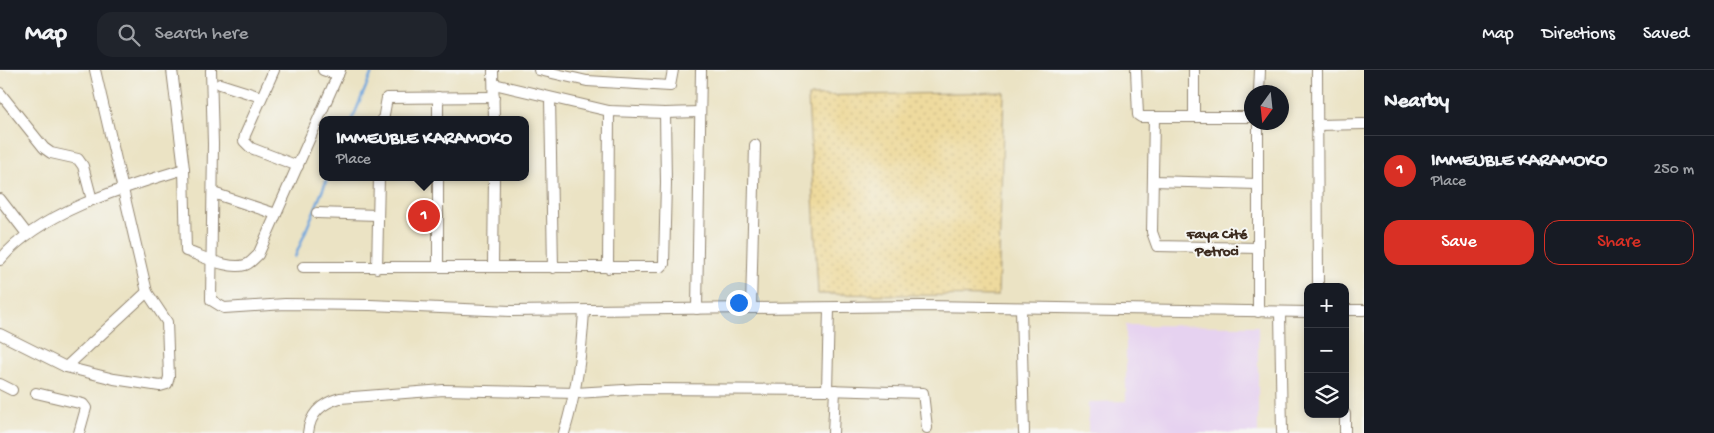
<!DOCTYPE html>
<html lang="en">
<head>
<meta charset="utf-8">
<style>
  :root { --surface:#171b24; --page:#20242c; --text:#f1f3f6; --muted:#9ea1a6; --line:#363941; --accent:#d93025 }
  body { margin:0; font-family:"Gochi Hand",sans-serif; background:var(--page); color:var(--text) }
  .controls { position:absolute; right:15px; bottom:15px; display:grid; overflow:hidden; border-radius:10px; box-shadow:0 2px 8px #0003 }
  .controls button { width:45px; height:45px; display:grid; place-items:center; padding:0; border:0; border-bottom:1px solid var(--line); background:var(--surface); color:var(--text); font:25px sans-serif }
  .compass { position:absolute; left:1244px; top:15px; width:45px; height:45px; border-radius:50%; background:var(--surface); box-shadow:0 2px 8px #0003; rotate:195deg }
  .you { position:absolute; left:738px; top:232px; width:18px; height:18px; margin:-12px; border:4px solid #fff; border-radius:50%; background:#1a73e8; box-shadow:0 0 0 8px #1a73e833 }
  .badge { display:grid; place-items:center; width:32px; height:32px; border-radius:50%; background:var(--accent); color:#fff; font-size:16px; font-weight:700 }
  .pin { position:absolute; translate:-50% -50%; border:2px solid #fff; box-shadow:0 1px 5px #0006 }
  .popup { position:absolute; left:319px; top:46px; width:210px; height:65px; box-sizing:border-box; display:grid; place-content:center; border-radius:10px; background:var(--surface); filter:drop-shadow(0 1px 4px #0005); font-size:16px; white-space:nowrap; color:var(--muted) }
  .popup b { font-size:19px; color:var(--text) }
  .popup::after { content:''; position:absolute; left:50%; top:100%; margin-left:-10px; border:10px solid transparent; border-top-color:var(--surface) }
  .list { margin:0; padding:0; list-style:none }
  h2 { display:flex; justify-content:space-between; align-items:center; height:65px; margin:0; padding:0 20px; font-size:21px }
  h2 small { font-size:16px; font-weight:400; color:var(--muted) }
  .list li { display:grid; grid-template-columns:32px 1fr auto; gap:15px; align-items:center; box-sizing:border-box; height:70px; padding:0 20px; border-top:1px solid var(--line) }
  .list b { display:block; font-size:19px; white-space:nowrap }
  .list p { margin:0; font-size:16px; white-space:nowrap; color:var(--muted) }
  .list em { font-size:16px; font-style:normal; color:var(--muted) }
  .actions { display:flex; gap:10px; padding:15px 20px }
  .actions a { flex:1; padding:11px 0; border:1px solid var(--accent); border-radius:15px; text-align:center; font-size:18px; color:var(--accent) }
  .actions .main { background:var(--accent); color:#fff }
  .icon { flex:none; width:28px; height:28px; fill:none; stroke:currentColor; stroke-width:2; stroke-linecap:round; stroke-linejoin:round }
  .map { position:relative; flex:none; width:1364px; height:363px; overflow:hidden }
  header { display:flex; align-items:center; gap:30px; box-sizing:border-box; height:70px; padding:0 25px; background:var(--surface); border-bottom:1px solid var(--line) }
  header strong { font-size:24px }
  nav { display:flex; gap:28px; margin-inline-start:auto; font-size:18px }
  .search { width:350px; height:45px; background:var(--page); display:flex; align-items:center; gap:12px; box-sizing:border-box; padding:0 18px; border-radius:15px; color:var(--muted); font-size:19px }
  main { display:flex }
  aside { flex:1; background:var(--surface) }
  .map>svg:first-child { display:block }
</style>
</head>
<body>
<header>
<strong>Map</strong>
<div class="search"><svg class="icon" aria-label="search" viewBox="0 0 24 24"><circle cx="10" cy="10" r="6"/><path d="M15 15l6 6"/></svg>Search here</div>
<nav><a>Map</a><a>Directions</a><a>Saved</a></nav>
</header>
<main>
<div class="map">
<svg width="1364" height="363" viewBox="0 0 1364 363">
  <defs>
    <pattern id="sand-dots" width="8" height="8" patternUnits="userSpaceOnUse" patternTransform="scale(1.25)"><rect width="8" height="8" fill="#eeda9e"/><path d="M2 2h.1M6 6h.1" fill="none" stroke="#cdbb88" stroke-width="1.8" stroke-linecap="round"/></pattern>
  </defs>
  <rect width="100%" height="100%" fill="#f6f6f2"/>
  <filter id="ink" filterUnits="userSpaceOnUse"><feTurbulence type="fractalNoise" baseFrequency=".02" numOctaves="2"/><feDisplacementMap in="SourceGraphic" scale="10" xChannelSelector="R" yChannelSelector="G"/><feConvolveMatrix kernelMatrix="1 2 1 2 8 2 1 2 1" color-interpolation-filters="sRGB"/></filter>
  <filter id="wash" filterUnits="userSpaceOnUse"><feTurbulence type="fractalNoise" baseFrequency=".0096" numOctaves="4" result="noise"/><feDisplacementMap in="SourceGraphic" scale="20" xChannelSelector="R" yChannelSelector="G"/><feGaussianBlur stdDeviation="1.12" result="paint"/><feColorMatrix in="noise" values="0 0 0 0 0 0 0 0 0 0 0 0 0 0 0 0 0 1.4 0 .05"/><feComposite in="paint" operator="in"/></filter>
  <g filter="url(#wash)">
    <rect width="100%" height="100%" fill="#ebe3c4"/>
    <path fill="#e6d2f0" d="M 1126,255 L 1258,256 L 1258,363 L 1088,363 L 1088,332 L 1126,331 Z"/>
    <path fill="url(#sand-dots)" stroke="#94825e" d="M 1004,22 L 998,226 L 818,224 L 808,26 Z"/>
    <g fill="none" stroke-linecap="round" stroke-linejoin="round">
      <g stroke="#6fa6dd" stroke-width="2.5">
        <path d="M 352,50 L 373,0"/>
        <path d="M 295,187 L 328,107"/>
      </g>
    </g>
  </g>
  <g filter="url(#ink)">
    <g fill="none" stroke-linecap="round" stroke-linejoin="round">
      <defs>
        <g id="street">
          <path d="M 172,0 L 184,99 L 186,181 C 203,186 228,200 245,195 C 250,194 254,188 258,185 L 340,0"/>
          <path d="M 211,0 L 213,74 L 211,230 L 224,238 L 285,234 L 370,235 L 511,241 L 751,238 L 755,75"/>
          <path d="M 274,0 L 245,65 L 244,71 L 251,78 L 298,96"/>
          <path d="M 323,0 L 338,5"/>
          <path d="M 493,0 L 494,50"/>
          <path d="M 539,0 L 587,11 L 670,16 L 673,0"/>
          <path d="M 1136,0 L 1138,45 L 1141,47 L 1252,47"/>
          <path d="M 1194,0 L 1194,47"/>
          <path d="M 1317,0 L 1318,217"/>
          <path d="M 220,14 L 261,27"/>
          <path d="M 494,14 L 609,41 L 665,43 L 699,42"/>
          <path d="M 1259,22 L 1260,0"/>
          <path d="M 0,23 L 44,78 L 51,83 L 78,89 L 83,96 L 92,130"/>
          <path d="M 438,27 L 438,50"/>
          <path d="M 550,28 L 553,198"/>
          <path d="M 1154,47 L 1152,162 L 1157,176 L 1258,178"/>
          <path d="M 383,50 L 387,28 L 494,27"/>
          <path d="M 1258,52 L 1258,242"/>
          <path d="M 1317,55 L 1364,54"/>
          <path d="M 1153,111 L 1258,114"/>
          <path d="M 213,123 L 276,144"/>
          <path d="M 0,129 L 27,164"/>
          <path d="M 317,143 L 377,145"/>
          <path d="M 0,190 C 41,141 125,117 184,99"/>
          <path d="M 438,196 L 438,107"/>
          <path d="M 493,196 L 494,107"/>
          <path d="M 303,197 L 661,197 L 664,194 L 666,113 L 665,43"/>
          <path d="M 377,198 L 379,107"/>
          <path d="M 608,198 L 609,41"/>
          <path d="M 751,238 L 923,236 L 1308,242"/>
          <path d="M 1021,238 L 1024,363"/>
          <path d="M 697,239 L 701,0"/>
          <path d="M 1345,240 L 1364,240"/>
          <path d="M 1280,242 L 1282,363"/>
          <path d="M 0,264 L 66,297 L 114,309 L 160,316 L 167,314 L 169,307 L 167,252 L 147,222 L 95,0"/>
          <path d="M 66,297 L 147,222"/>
          <path d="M 0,314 L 12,320"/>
          <path d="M 827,320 L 829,239"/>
          <path d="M 36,323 L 83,334 L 86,338 L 79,363"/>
          <path d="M 1345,344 L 1345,363"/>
          <path d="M 308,363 C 310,343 322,333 340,328 L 444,320 L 576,323 L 640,319 L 827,320 L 923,323 L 927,358"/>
          <path d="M 564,363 C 577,320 581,286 584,242"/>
          <path d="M 833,363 L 835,320"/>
        </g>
      </defs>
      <use href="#street" stroke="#938671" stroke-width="12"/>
      <use href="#street" stroke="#fff" stroke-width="10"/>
    </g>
  </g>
  <g text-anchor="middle" stroke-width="4" stroke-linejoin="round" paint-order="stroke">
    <g font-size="15" font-weight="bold" fill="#3b2a1e" stroke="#f6f6f2">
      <text x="1217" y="168">Faya Cité<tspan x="1217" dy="17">Petroci</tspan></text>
    </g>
  </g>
</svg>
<div class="controls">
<button>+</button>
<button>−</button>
<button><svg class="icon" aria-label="layers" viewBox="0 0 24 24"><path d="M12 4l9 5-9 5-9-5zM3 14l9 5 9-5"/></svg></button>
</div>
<svg class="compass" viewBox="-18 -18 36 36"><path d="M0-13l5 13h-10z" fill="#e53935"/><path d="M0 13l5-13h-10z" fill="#9ea1a6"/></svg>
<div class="you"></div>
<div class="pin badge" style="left:424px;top:146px">1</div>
<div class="popup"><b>IMMEUBLE KARAMOKO</b>Place</div>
</div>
<aside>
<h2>Nearby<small></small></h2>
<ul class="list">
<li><span class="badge">1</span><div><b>IMMEUBLE KARAMOKO</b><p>Place</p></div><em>250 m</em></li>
</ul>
<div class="actions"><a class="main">Save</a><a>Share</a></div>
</aside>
</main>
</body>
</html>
